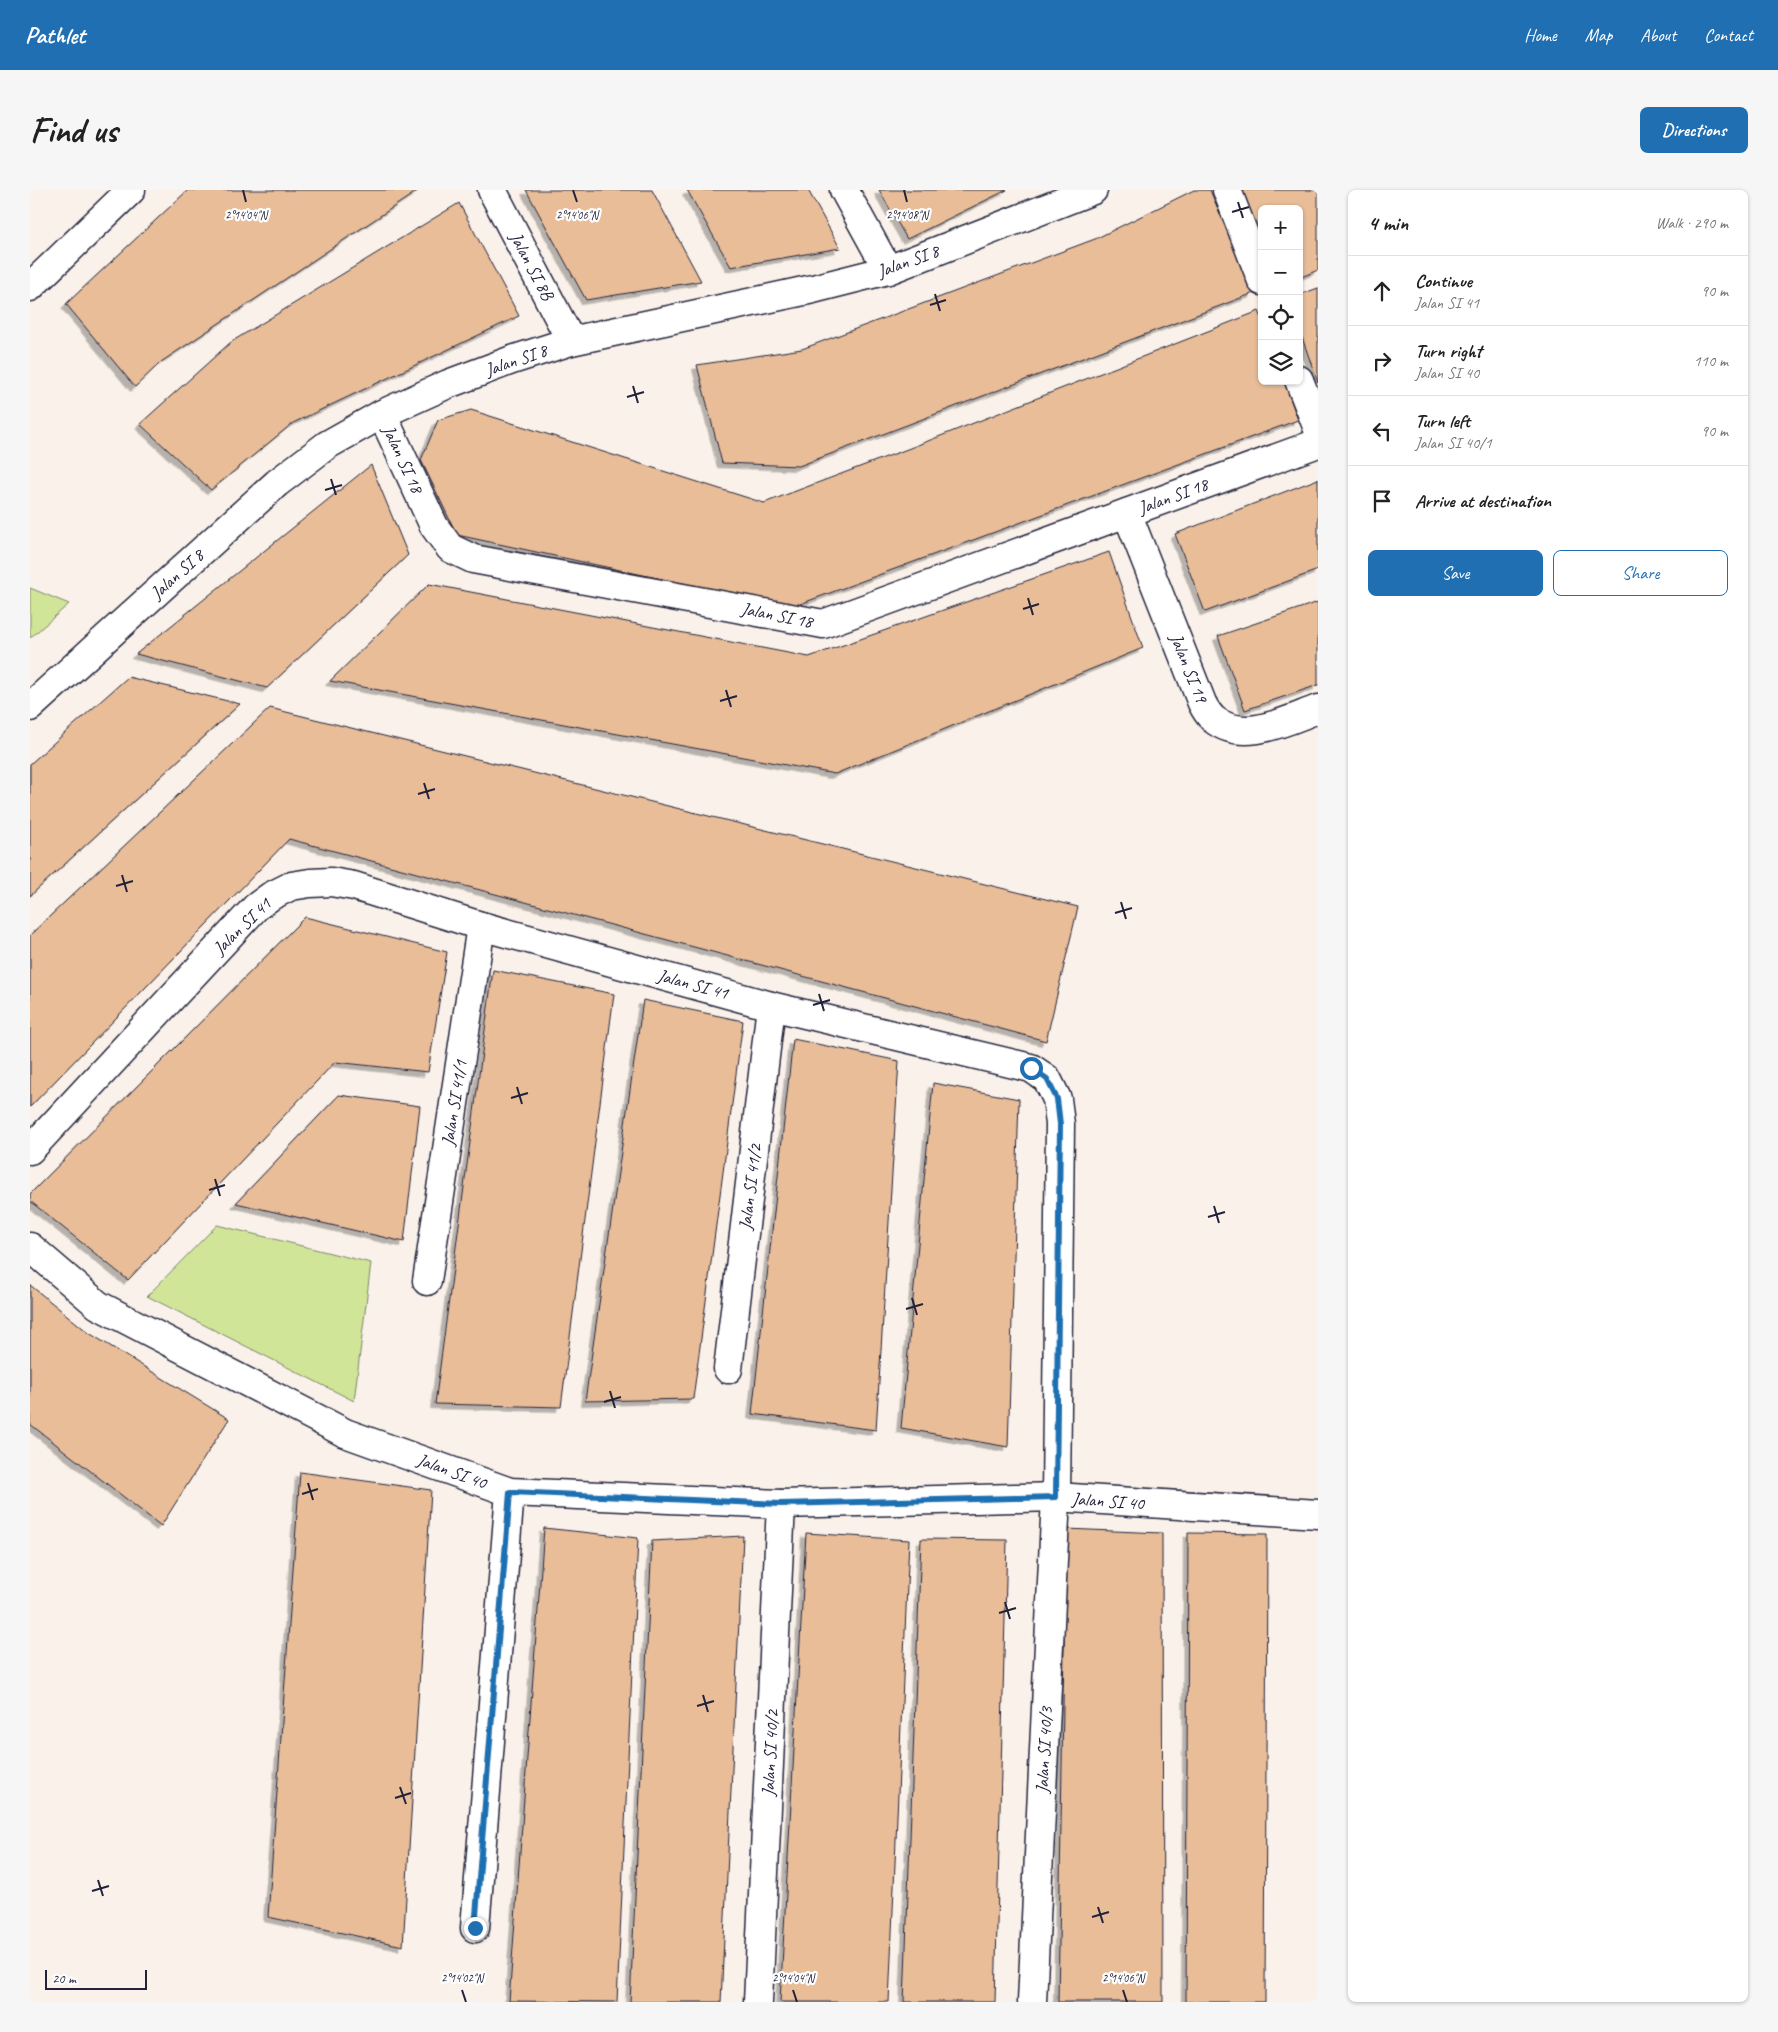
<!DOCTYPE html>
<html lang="en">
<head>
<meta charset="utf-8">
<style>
  :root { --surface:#fff; --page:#f6f6f6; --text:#222; --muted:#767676; --line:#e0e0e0; --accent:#1f6fb2 }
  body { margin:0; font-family:Caveat,sans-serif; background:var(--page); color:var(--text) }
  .controls { position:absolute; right:15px; top:15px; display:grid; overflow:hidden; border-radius:8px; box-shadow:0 1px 4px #0004 }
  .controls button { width:45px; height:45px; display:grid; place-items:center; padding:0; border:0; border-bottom:1px solid var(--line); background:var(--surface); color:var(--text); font:25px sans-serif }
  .scale { position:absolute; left:15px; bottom:12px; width:102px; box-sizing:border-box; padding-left:5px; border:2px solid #22223b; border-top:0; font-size:14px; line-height:18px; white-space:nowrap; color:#22223b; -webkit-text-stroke:4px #fff; paint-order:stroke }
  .stop { position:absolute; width:15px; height:15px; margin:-11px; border:4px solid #1f6fb2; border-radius:50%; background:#fff }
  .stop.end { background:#1f6fb2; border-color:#fff; box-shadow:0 1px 5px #0008 }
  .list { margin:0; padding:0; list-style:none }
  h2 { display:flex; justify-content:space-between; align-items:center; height:65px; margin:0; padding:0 20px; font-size:21px }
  h2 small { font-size:16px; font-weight:400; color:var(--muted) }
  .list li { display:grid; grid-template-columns:32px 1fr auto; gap:15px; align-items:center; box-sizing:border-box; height:70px; padding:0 20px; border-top:1px solid var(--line) }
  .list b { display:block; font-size:19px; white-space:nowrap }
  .list p { margin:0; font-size:16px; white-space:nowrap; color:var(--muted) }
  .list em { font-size:16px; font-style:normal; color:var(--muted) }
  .actions { display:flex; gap:10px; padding:15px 20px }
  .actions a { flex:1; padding:11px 0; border:1px solid var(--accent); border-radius:8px; text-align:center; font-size:18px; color:var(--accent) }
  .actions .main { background:var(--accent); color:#fff }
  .icon { flex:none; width:28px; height:28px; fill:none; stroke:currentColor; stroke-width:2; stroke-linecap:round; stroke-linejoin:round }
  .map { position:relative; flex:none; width:1288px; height:1812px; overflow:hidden; border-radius:8px }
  header { display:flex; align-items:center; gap:30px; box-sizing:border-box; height:70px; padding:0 25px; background:var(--accent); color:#fff }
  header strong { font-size:24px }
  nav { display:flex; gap:28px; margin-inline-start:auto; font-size:18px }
  .intro { display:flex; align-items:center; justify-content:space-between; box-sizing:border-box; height:120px; padding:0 30px }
  h1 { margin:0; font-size:35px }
  .button { padding:12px 22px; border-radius:8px; background:var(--accent); color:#fff; font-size:18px; font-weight:700 }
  main { display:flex; gap:30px; padding:0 30px }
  aside { flex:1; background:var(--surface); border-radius:8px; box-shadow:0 1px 4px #0004 }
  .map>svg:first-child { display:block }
</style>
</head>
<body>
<header>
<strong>Pathlet</strong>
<nav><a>Home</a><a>Map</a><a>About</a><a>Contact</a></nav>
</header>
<div class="intro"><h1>Find us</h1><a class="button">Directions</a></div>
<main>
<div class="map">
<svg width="1288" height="1812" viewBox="0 0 1288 1812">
  <defs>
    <filter id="shadow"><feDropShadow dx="-4.5" dy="4.5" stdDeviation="0" flood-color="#0004"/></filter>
  </defs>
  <rect width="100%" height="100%" fill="#faf2ea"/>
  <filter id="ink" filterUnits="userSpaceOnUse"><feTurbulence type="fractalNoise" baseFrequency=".02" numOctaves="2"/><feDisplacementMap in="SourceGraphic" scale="10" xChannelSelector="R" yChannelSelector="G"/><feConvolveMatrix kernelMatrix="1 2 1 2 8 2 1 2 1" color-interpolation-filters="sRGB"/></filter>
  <g filter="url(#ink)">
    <g fill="#d1e599" stroke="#7a846a">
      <path d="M 0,398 L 39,414 L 0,448 Z"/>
      <path d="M 187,1035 L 341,1073 L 324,1211 L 117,1106 Z"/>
    </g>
    <g fill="#e8bd98" stroke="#22223b" filter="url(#shadow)">
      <path d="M 158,0 L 389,0 L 131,172 L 105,197 L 36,114 Z"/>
      <path d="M 496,0 L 622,0 L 671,91 L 556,110 Z"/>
      <path d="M 657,0 L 778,0 L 810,58 L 701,77 Z"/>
      <path d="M 849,0 L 977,0 L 877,49 Z"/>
      <path d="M 1164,0 L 1180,0 L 1224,103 L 769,276 L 692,273 L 667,175 L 772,159 L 1065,49 Z"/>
      <path d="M 1210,0 L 1288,0 L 1288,80 L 1269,88 L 1269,19 L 1232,19 L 1232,51 Z"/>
      <path d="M 429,13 L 489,126 L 263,233 L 181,300 L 110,234 L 201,152 Z"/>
      <path d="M 1288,98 L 1288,193 L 1269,139 L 1269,105 Z"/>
      <path d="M 1229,121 L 1232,128 L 1232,191 L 1254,191 L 1268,230 L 762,417 L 427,345 L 391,270 L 408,230 L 441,220 L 734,313 L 880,258 Z"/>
      <path d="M 341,275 L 378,365 L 237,498 L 106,464 Z"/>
      <path d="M 1288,289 L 1288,380 L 1175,422 L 1145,344 Z"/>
      <path d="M 1079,362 L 1113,458 L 805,584 L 300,491 L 399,394 L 779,467 Z"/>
      <path d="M 1288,412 L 1288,495 L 1215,520 L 1188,446 Z"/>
      <path d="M 98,487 L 210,514 L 0,706 L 0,574 Z"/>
      <path d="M 240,518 L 1048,717 L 1016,851 L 259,649 L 0,917 L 0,745 Z"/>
      <path d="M 275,727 L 417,762 L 398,882 L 305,872 L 98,1090 L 0,1011 L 0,1004 Z"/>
      <path d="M 463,780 L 584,804 L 531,1217 L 405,1214 Z"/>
      <path d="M 613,810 L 713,831 L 663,1209 L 555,1211 Z"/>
      <path d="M 763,849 L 869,871 L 846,1240 L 722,1224 Z"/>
      <path d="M 903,893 L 989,909 L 978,1257 L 871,1238 Z"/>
      <path d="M 309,905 L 390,916 L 374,1052 L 206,1013 Z"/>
      <path d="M 0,1095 L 59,1143 L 199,1229 L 131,1336 L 0,1234 Z"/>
      <path d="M 270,1282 L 401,1300 L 373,1756 L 238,1727 Z"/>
      <path d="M 514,1338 L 608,1348 L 587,1812 L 479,1811 Z"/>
      <path d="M 1036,1339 L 1132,1343 L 1133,1812 L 1028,1812 Z"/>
      <path d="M 776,1343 L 879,1350 L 859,1812 L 750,1812 Z"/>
      <path d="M 1158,1343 L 1237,1344 L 1235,1812 L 1156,1812 Z"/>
      <path d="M 713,1346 L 691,1812 L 600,1812 L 622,1351 Z"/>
      <path d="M 891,1349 L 977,1350 L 965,1812 L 874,1812 Z"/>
    </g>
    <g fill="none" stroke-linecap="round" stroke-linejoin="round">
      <defs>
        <g id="minor">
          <path d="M 462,0 L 541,151"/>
          <path d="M 814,0 L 858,80"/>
          <path d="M 1197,0 L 1232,91"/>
          <path d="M 0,97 L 101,0"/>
          <path d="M 1269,190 L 1288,239"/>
          <path d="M 352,224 L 404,336 L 420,358 L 443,369 L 793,434 L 1288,253"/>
          <path d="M 1097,323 L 1172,513 C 1175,519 1179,525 1183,529 C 1214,554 1257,530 1288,519"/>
          <path d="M 0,517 L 247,293 L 297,255 L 352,224 L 418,194 L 482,170 L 541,151 L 783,99 L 858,80 L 1063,0"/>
          <path d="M 0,960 L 226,717 L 241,706 L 261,696 L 280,693 L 301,692 L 324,696 L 451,736 L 741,816 L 1001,878 L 1017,889 L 1027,909 L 1030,934 L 1026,1307 L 1002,1812"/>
          <path d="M 0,1057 L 68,1115 L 315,1243 L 480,1302 L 751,1314 L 1026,1307 L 1288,1324"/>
          <path d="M 397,1091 L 451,736"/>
          <path d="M 698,1179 L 741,816"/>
          <path d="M 445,1738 L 480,1302"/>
          <path d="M 728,1812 L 751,1314"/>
        </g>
      </defs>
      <use href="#minor" stroke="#22223b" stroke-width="31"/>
      <use href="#minor" stroke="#fff" stroke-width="28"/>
    </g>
  </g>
  <g fill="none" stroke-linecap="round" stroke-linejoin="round" filter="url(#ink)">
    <path stroke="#1f6fb2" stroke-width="6" d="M 445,1738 L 480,1302 L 751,1314 L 1026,1307 L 1030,934 L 1027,909 L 1017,889 L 1001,878"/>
  </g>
  <path fill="none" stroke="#22223b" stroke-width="2" d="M 213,0 L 216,12M 543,0 L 547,12M 874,0 L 877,12M 1208,12 L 1213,28M 1202,22 L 1219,17M 905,104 L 910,121M 900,115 L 916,110M 603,196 L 608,213M 597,207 L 614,202M 301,289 L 306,305M 295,300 L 312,295M 998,408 L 1003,425M 993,419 L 1009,414M 696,500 L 701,517M 690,511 L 707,506M 394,593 L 399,609M 388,604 L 405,599M 92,685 L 97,702M 86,696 L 103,691M 1091,712 L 1096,729M 1085,723 L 1102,718M 789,804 L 794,821M 783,815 L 800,810M 487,897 L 492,914M 481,908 L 498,903M 185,989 L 190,1006M 179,1000 L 195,995M 1184,1016 L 1189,1033M 1178,1027 L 1195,1022M 882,1108 L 887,1125M 876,1119 L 893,1114M 580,1201 L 585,1218M 574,1212 L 591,1207M 278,1293 L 283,1310M 272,1304 L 288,1299M 975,1412 L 980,1429M 969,1423 L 986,1418M 673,1505 L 678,1522M 667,1516 L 684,1511M 370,1597 L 376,1614M 365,1608 L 381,1603M 68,1690 L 73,1706M 62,1701 L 79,1696M 1068,1717 L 1073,1733M 1062,1727 L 1079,1722M 432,1800 L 436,1812M 763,1800 L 767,1812M 1093,1800 L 1097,1812"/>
  <g text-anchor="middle" stroke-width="4.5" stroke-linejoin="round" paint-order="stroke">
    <g font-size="18" fill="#22223b" stroke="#fff">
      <text transform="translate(878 71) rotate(-20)" y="6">Jalan SI 8</text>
      <text transform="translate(502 76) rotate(62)" y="6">Jalan SI 8B</text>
      <text transform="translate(486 170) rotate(-19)" y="6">Jalan SI 8</text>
      <text transform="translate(373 269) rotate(65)" y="6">Jalan SI 18</text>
      <text transform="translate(1143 306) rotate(-20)" y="6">Jalan SI 18</text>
      <text transform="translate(147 384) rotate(-42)" y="6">Jalan SI 8</text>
      <text transform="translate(747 425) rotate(11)" y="6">Jalan SI 18</text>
      <text transform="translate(1159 478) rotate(68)" y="6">Jalan SI 19</text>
      <text transform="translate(212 736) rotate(-44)" y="6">Jalan SI 41</text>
      <text transform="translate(663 794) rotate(15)" y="6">Jalan SI 41</text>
      <text transform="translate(424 913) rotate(-81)" y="6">Jalan SI 41/1</text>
      <text transform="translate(720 997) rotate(-83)" y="6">Jalan SI 41/2</text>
      <text transform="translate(422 1281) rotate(20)" y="6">Jalan SI 40</text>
      <text transform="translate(1078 1311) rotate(4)" y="6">Jalan SI 40</text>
      <text transform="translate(1014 1560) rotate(-87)" y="6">Jalan SI 40/3</text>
      <text transform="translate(740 1563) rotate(-87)" y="6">Jalan SI 40/2</text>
    </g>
  </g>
  <g font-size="12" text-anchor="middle" fill="#22223b" stroke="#fff" stroke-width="4.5" stroke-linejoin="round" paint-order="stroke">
    <text x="216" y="29">2°14'04"N</text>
    <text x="547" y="29">2°14'06"N</text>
    <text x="877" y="29">2°14'08"N</text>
    <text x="432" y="1792">2°14'02"N</text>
    <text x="763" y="1792">2°14'04"N</text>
    <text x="1093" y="1792">2°14'06"N</text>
  </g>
</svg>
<div class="controls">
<button>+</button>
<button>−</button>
<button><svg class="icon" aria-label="locate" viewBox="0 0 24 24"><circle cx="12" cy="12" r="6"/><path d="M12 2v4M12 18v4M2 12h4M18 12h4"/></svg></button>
<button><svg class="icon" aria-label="layers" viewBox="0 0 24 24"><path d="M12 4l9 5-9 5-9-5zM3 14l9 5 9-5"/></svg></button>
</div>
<div class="scale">20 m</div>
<div class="stop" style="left:1001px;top:878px"></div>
<div class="stop end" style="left:445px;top:1738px"></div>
</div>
<aside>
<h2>4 min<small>Walk · 290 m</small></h2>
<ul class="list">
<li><svg class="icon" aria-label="ahead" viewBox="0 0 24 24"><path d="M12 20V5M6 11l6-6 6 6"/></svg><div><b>Continue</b><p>Jalan SI 41</p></div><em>90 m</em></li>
<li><svg class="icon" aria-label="right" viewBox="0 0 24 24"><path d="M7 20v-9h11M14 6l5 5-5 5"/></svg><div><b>Turn right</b><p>Jalan SI 40</p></div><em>110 m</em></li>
<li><svg class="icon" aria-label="left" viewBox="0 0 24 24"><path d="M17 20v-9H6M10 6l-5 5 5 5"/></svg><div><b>Turn left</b><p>Jalan SI 40/1</p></div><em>90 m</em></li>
<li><svg class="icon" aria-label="arrive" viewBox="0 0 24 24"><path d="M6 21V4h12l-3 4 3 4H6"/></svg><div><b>Arrive at destination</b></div></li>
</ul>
<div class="actions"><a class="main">Save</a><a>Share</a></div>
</aside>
</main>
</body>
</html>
